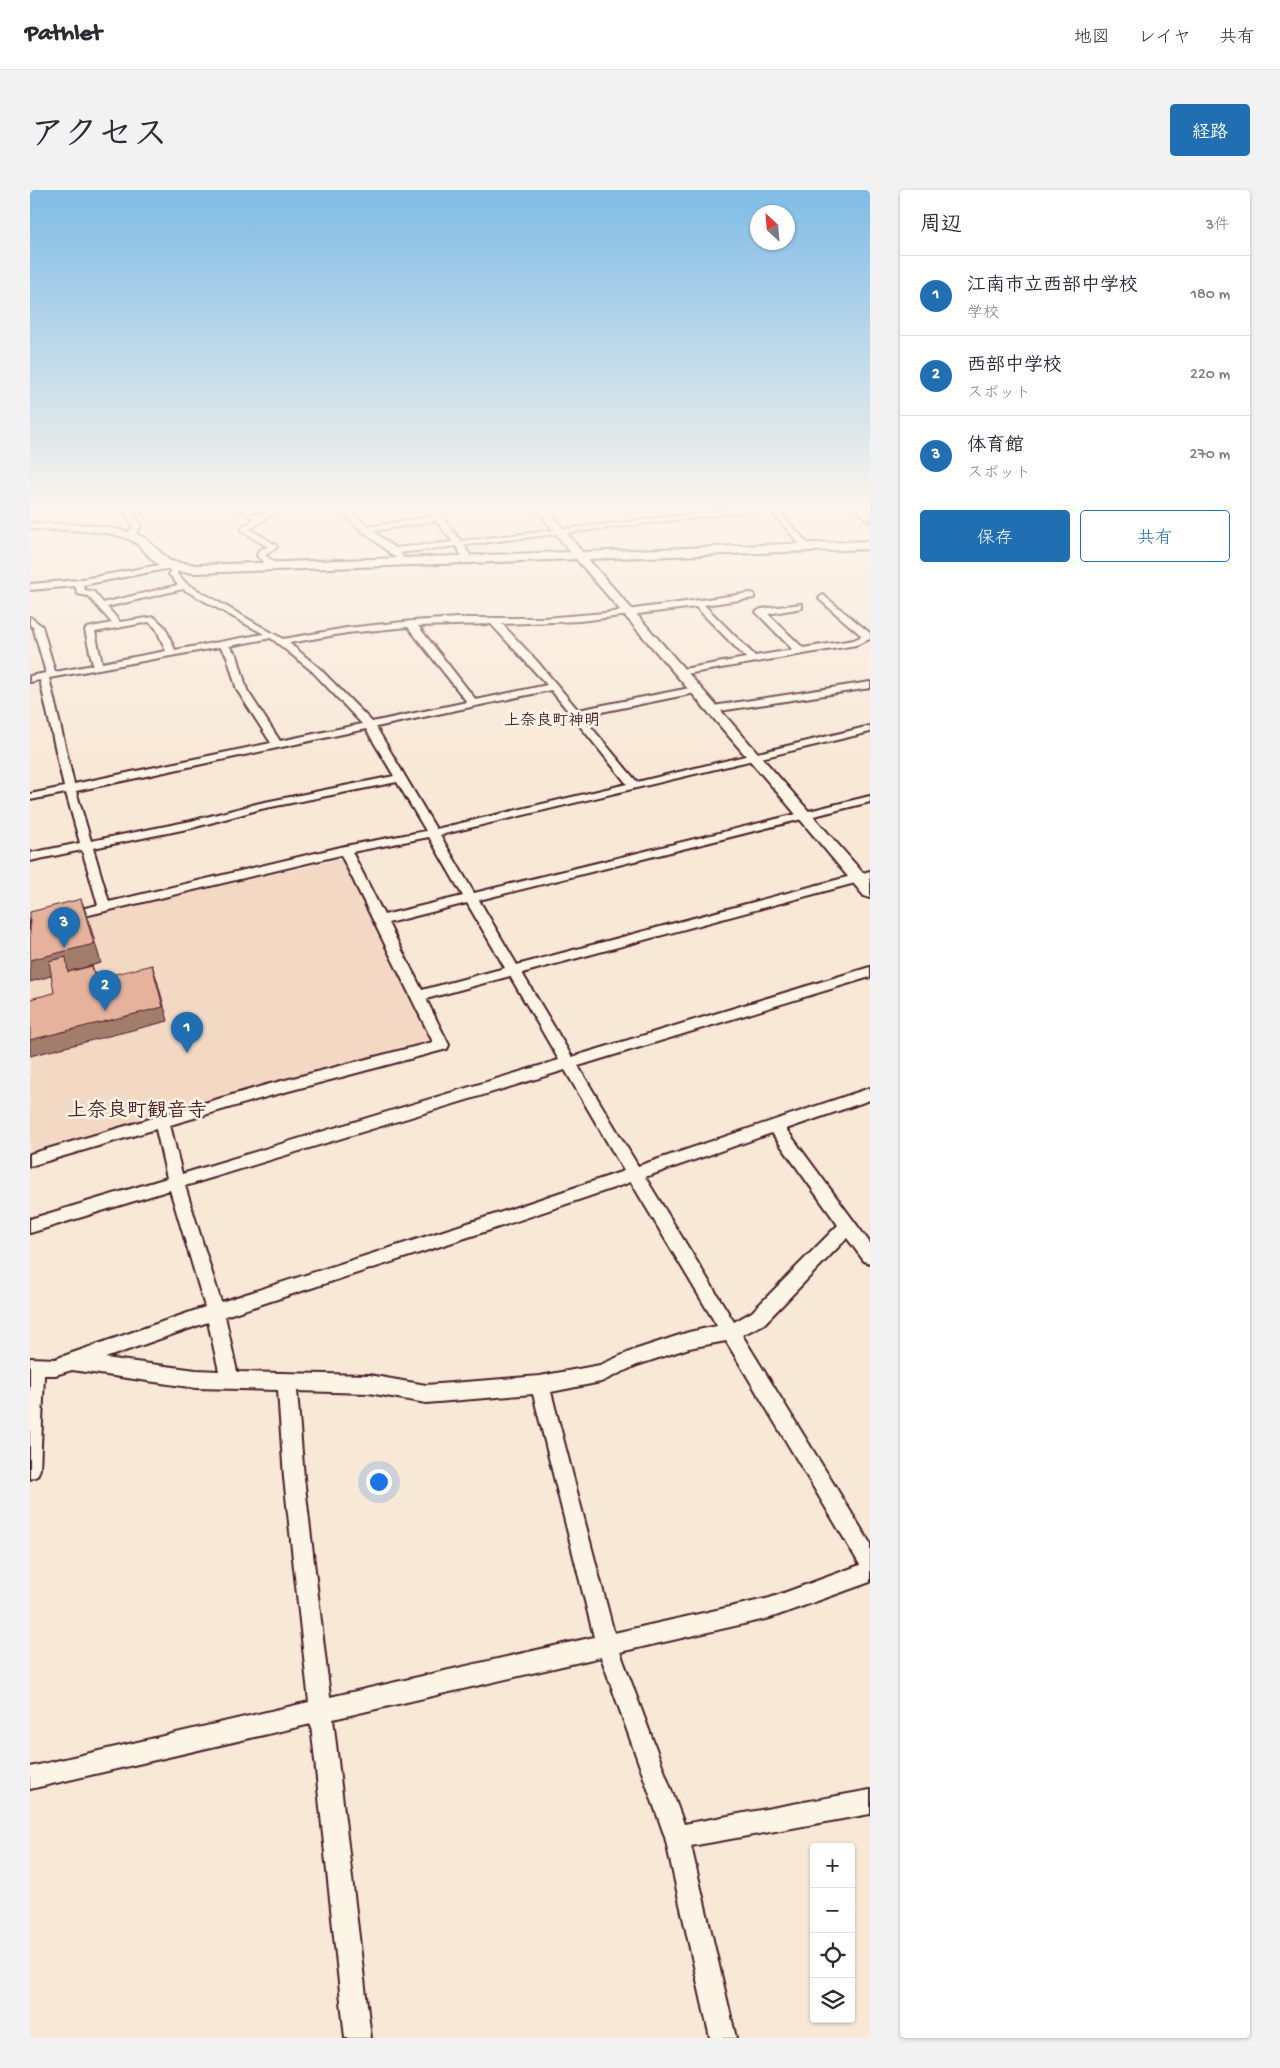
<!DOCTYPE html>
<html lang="ja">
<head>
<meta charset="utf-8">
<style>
  :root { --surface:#fff; --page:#f2f2f3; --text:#2b2b33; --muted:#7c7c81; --line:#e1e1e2; --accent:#1f6fb2 }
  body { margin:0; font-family:"Gochi Hand","Klee One",sans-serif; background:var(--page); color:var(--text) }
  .controls { position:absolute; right:15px; bottom:15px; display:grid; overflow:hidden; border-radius:5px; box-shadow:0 1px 4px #0004 }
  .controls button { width:45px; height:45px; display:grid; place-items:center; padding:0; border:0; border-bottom:1px solid var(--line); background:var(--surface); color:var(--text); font:25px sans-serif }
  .compass { position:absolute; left:720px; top:15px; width:45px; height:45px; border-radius:50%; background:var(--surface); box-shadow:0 1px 4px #0004; rotate:334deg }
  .you { position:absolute; left:348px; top:1291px; width:18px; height:18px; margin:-12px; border:4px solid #fff; border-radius:50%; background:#1a73e8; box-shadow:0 0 0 8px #1a73e833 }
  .badge { display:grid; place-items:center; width:32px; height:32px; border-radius:50%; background:var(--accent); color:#fff; font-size:16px; font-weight:700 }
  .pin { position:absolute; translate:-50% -41px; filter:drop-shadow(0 1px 2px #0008) }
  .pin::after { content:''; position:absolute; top:26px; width:18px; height:15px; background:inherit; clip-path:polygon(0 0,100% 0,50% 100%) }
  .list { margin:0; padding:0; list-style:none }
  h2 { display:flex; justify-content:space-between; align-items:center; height:65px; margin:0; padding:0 20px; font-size:21px }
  h2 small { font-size:16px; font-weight:400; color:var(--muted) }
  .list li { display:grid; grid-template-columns:32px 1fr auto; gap:15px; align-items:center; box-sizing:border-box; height:80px; padding:0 20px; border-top:1px solid var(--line) }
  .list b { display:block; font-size:19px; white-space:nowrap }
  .list p { margin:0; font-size:16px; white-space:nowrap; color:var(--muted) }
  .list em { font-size:16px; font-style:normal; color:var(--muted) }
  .actions { display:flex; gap:10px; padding:15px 20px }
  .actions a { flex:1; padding:11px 0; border:1px solid var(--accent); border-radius:5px; text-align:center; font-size:18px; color:var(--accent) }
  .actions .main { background:var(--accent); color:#fff }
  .icon { flex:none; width:28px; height:28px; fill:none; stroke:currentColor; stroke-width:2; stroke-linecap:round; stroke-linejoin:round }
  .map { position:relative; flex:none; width:840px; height:1848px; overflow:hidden; border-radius:5px }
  header { display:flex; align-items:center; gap:30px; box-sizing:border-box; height:70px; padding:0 25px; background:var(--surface); border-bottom:1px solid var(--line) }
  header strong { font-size:24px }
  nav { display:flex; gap:28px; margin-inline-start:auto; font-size:18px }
  .intro { display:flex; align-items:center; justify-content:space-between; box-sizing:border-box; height:120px; padding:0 30px }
  h1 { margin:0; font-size:35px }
  .button { padding:12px 22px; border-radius:5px; background:var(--accent); color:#fff; font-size:18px; font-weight:700 }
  main { display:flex; gap:30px; padding:0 30px }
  aside { flex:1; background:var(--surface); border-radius:5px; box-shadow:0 1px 4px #0004 }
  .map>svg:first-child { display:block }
</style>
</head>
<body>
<header>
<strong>Pathlet</strong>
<nav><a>地図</a><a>レイヤ</a><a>共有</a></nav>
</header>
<div class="intro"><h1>アクセス</h1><a class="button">経路</a></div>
<main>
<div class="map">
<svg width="840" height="1848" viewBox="0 0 840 1848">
  <rect width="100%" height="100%" fill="#f8e8d6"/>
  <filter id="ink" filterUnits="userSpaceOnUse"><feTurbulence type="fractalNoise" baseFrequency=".02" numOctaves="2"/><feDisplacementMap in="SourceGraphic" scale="10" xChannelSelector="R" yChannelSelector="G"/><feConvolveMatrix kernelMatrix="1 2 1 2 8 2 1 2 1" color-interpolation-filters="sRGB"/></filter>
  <g filter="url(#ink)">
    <path fill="#f3d8c4" d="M 313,669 L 404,852 L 0,961 L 0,737 Z"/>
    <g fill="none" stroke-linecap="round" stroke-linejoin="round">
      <defs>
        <g id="street">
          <path d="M 93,318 L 101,318 L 111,336 L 103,347 L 96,345 L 103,336 Z"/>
          <path d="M 208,318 L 217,318 L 229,326 L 240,320 L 261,318 L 243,324 L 220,339 L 246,355 L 247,357 L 235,365 L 248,375 L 248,379 L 242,379 L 227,366 L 229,360 L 238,357 L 212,341 L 212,337 L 224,330 Z"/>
          <path d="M 309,318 L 317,318 L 338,337 L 403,326 L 396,318 L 404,318 L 431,351 L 717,318 L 746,318 L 781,357 L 774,359 L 739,319 L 434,355 L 442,369 L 438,372 L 435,371 L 426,356 L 370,363 L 375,369 L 371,372 L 324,334 ZM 406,331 L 423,352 L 365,358 L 343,341 Z"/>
          <path d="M 825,318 L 833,318 L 840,325 L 840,332 Z"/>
          <path d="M 140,373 L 149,375 L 150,377 L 147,384 L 157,394 L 253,449 L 317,438 L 383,431 L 428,428 L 514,428 L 575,423 L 721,403 L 724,404 L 724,408 L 674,415 L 725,466 L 763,460 L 728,424 L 726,422 L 731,419 L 772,414 L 772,418 L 738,424 L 773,458 L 824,450 L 832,446 L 790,410 L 789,408 L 793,405 L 840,443 L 840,449 L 826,455 L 650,485 L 645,482 L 647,480 L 716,468 L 666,417 L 550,431 L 472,434 L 506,470 L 548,520 L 665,497 L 669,498 L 669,502 L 665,503 L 552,526 L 607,592 L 840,536 L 840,542 L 410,645 L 444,703 L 840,606 L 840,612 L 449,710 L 487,775 L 840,681 L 840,689 L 492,783 L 542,867 L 840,777 L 840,787 L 548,876 L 608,976 L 840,898 L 840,910 L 756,939 L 840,1053 L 840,1073 L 834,1071 L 817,1048 L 734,1134 L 712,1145 L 840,1353 L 840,1392 L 740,1428 L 590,1462 L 654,1634 L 840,1600 L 840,1624 L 661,1656 L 706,1848 L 680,1848 L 635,1647 L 571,1467 L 303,1529 L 341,1848 L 315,1848 L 281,1534 L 0,1599 L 0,1577 L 279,1512 L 254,1288 L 248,1200 L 166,1198 L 42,1180 L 25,1185 L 14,1185 L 10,1279 L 7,1286 L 0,1289 L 0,1168 L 25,1169 L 175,1117 L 140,1000 L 0,1043 L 0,1029 L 137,988 L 126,939 L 0,976 L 0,964 L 236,895 L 403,852 L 311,665 L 0,739 L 0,731 L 68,715 L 52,660 L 0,671 L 0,663 L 50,653 L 36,603 L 0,610 L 0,604 L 34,597 L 10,490 L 0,492 L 0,486 L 16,483 L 3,437 L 0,435 L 0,427 L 12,436 L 25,482 L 63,475 L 55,440 L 57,438 L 82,433 L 58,406 L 48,404 L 45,396 L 0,400 L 0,394 L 48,390 ZM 141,378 L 139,384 L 148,395 L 73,413 L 64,402 L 55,400 L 53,395 ZM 153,399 L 234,444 L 145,460 L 135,437 L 124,427 L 90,432 L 77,417 ZM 119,432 L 126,438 L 136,461 L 72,473 L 65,442 ZM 461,434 L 517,495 L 446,510 L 388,436 ZM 378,437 L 437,512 L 342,532 L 288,477 L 259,453 L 317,443 ZM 241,448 L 282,481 L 332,534 L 250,551 L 217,500 L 207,465 L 199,456 ZM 190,457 L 197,466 L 207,500 L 241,553 L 44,594 L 19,488 ZM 521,500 L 597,594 L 406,639 L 346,537 ZM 336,539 L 364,586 L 230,613 L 161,631 L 61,651 L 46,601 ZM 367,592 L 396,641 L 315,656 L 79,712 L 63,658 L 162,638 L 231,619 ZM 399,647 L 433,706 L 354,725 L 322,662 ZM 437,713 L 475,778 L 392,800 L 358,733 ZM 480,786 L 529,870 L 152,984 L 140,935 L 236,907 L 417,859 L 419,855 L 396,809 ZM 535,880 L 594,981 L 460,1026 L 191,1112 L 155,996 ZM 742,943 L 808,1035 L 722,1122 L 704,1132 L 615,987 ZM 601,992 L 687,1136 L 659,1142 L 604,1160 L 570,1175 L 510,1186 L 396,1195 L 339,1185 L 207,1182 L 195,1126 L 460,1040 ZM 178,1132 L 189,1181 L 166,1180 L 75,1168 ZM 696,1151 L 830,1375 L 740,1408 L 584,1443 L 521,1202 L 571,1192 L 607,1175 L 659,1158 ZM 267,1201 L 339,1203 L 396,1213 L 503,1204 L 564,1447 L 300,1507 L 274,1288 Z"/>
          <path d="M 840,492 L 840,498 L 683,522 L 678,519 L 683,516 Z"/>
        </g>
        <path id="secondary" d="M 506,318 L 517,318 L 552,362 L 840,351 L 840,359 L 558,369 L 840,691 L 840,708 L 834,706 L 753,609 L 546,369 L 166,383 C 155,382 142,382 132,377 C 118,369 112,353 96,348 C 66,338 31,341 0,339 L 0,333 L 63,335 L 104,343 L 115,348 L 140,371 L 166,375 L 540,362 Z"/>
      </defs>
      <use href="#street" stroke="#4a1f2b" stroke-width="4"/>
      <use href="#secondary" stroke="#4a1f2b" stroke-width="4"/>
      <use href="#street" fill="#fcf5e5" fill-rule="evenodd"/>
      <use href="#secondary" fill="#fcf5e5" fill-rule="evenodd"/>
    </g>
    <g fill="#a27d6c" stroke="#4a1f2b">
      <path d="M 51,709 L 58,728 L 71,773 L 41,781 L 44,796 L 38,781 L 0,792 L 0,770 Z"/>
      <path d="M 122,775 L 127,790 L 138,831 L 0,866 L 0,850 Z"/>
      <path d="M 62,776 L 68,791 L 65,789 Z"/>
    </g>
    <g fill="#e7b29b" stroke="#4a1f2b">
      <path d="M 51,709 L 64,754 L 0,770 L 0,722 Z"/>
      <path d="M 36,767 L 38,782 L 62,776 L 65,789 L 122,775 L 133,817 L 0,850 L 0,809 L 24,803 L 19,771 Z"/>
    </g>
  </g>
  <linearGradient id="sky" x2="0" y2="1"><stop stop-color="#7fbce6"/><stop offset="0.55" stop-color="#fcf5ed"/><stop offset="1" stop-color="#fcf5ed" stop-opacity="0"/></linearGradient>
  <rect width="840" height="577" fill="url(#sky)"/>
  <g text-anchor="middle" stroke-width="5" stroke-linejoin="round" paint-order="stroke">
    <g font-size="16" font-weight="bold" fill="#4a1f2b" stroke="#fcf5e5">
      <text x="522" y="535">上奈良町神明</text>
    </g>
    <g font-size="20" font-weight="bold" fill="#4a1f2b" stroke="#fcf5e5">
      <text x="107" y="926">上奈良町観音寺</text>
    </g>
  </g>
</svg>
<div class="controls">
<button>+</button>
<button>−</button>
<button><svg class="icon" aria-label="locate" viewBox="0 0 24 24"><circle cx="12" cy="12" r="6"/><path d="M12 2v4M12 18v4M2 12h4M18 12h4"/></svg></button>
<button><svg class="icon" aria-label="layers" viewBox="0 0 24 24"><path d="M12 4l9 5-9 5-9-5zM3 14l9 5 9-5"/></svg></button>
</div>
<svg class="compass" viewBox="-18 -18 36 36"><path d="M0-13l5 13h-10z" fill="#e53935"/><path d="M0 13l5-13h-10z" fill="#7c7c81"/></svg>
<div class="you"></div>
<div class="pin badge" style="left:157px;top:863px">1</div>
<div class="pin badge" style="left:75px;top:821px">2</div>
<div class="pin badge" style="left:34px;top:758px">3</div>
</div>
<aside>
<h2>周辺<small>3件</small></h2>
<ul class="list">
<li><span class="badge">1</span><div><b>江南市立西部中学校</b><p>学校</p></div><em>180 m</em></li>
<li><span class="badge">2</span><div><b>西部中学校</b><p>スポット</p></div><em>220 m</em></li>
<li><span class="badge">3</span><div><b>体育館</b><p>スポット</p></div><em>270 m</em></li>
</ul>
<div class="actions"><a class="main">保存</a><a>共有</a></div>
</aside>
</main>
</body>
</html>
